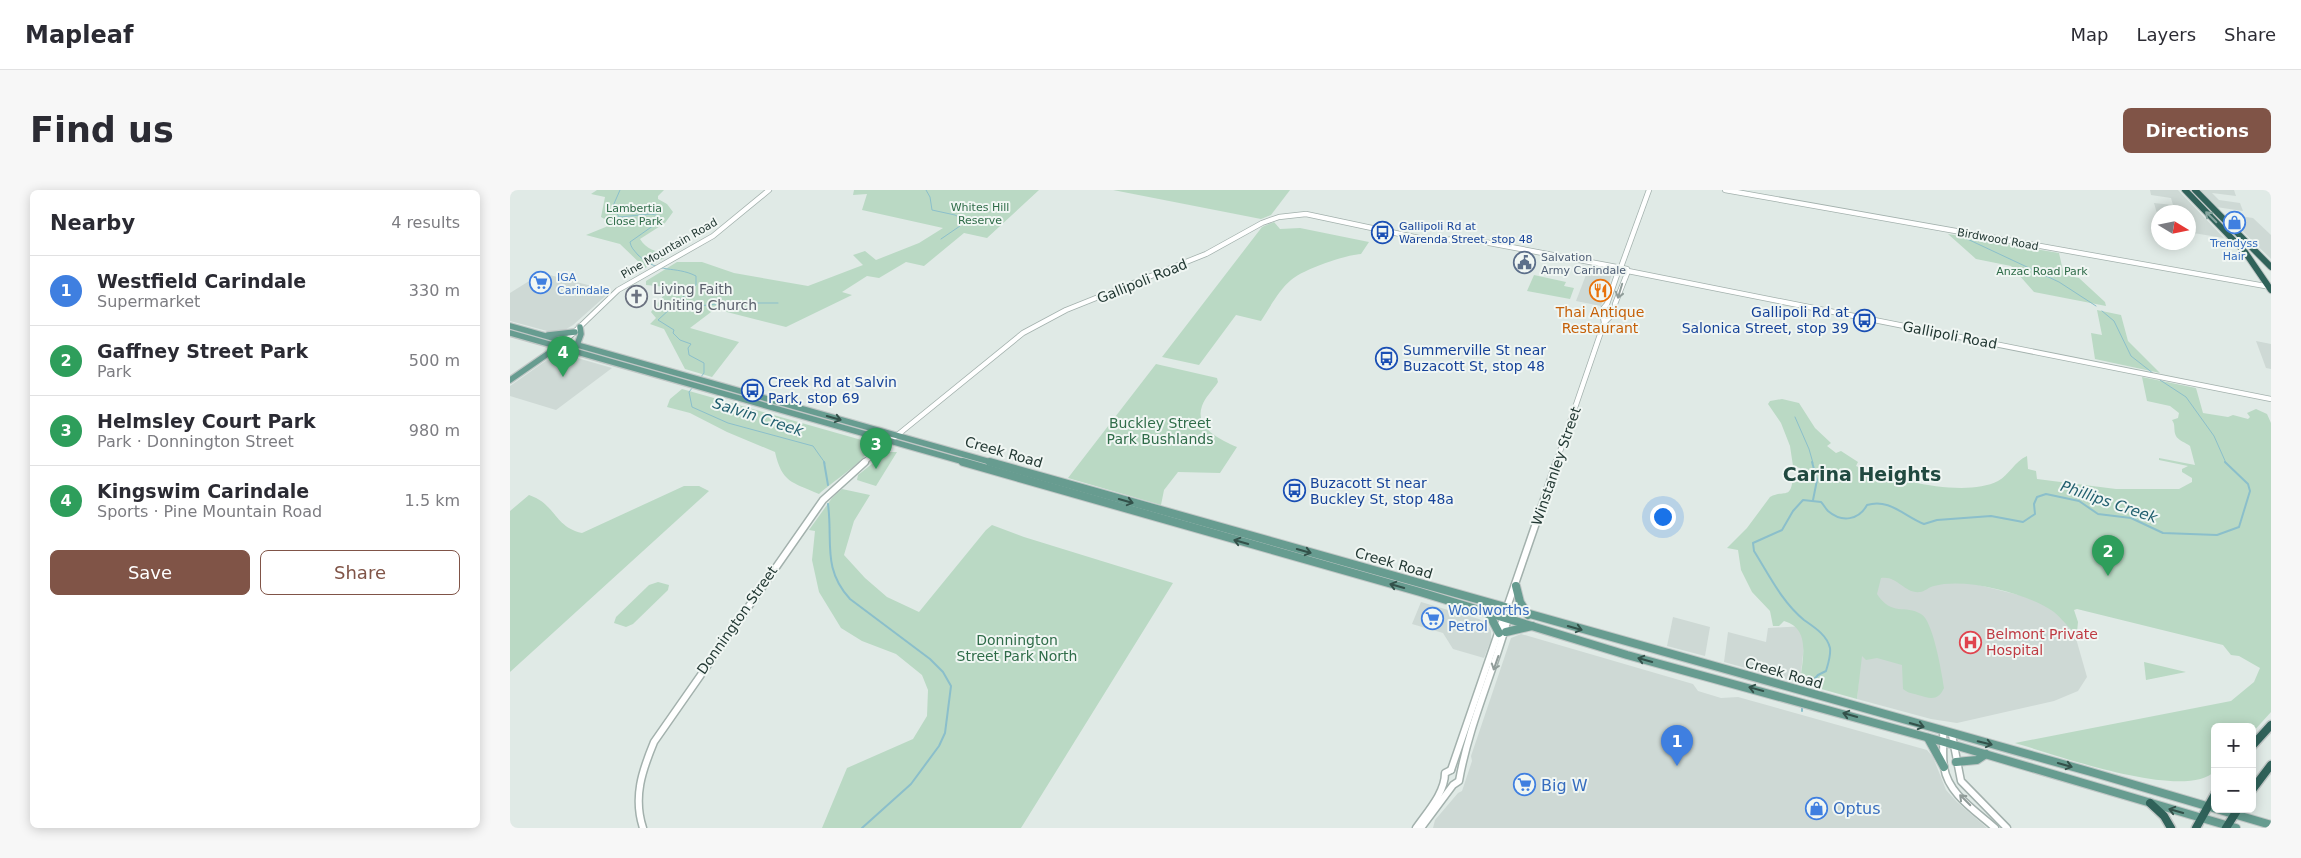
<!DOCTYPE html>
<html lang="en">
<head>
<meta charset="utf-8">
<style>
  :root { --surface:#fff; --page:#f7f7f7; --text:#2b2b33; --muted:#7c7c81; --line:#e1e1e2; --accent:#805447 }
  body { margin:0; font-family:"DejaVu Sans",sans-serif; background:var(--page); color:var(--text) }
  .controls { position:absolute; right:15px; bottom:15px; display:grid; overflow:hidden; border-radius:8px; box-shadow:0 2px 12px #0003 }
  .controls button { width:45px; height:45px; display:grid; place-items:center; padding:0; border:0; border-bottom:1px solid var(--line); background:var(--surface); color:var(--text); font:25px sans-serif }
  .compass { position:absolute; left:1641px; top:15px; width:45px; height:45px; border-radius:50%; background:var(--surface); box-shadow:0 2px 12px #0003; rotate:100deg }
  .you { position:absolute; left:1152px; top:326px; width:18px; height:18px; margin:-12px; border:4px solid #fff; border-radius:50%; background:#1a73e8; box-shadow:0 0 0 8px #1a73e833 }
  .badge { display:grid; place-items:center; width:32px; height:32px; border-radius:50%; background:var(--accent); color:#fff; font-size:16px; font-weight:700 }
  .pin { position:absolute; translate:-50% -41px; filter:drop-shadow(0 1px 2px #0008) }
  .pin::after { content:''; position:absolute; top:26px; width:18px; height:15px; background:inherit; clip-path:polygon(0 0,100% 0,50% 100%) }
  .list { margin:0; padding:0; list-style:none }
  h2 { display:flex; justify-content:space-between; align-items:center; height:65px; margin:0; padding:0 20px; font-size:21px }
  h2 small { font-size:16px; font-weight:400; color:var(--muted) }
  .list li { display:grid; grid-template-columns:32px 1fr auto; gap:15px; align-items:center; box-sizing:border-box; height:70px; padding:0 20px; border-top:1px solid var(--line) }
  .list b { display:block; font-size:19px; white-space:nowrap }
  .list p { margin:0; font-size:16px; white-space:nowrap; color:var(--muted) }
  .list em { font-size:16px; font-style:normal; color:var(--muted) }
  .actions { display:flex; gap:10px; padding:15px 20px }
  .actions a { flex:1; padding:11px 0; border:1px solid var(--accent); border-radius:8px; text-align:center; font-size:18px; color:var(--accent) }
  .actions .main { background:var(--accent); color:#fff }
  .map { position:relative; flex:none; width:1761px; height:638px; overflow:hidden; border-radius:8px }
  header { display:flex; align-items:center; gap:30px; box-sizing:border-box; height:70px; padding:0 25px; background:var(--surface); border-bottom:1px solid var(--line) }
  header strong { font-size:24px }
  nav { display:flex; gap:28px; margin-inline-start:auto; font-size:18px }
  .intro { display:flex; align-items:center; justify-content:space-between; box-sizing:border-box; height:120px; padding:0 30px }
  h1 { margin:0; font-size:35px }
  .button { padding:12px 22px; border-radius:8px; background:var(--accent); color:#fff; font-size:18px; font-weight:700 }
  main { display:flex; gap:30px; padding:0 30px }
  aside { flex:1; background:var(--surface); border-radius:8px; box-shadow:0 2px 12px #0003 }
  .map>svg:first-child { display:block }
</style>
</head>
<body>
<header>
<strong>Mapleaf</strong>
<nav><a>Map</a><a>Layers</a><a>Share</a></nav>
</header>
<div class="intro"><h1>Find us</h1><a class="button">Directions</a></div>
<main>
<aside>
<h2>Nearby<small>4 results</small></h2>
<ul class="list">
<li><span class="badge" style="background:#3f7fe0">1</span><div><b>Westfield Carindale</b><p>Supermarket</p></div><em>330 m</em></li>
<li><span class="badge" style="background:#2e9e5b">2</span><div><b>Gaffney Street Park</b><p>Park</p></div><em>500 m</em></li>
<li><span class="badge" style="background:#2e9e5b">3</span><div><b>Helmsley Court Park</b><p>Park · Donnington Street</p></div><em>980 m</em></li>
<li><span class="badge" style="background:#2e9e5b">4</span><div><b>Kingswim Carindale</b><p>Sports · Pine Mountain Road</p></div><em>1.5 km</em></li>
</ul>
<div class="actions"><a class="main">Save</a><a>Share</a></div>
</aside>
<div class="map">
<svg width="1761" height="638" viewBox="0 0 1761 638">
  <rect width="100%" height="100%" fill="#e0eae6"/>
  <g fill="#ced9d5">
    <path d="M 1640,0 L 1668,0 L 1714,48 L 1683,43 L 1679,39 L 1678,22 L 1648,22 L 1648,27 L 1644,13 L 1663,15 L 1661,8 L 1641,5 Z"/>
    <path d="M 1690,0 L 1724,0 L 1726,6 L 1702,3 L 1709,10 L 1730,13 L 1733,21 L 1706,17 Z"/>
    <path d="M 1715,24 L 1743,28 L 1761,45 L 1761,69 Z"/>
    <path d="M 1079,77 L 1103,81 L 1091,116 L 1066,111 Z"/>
    <path d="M 32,83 L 101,101 L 63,135 L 53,141 L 37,141 L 0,131 L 0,103 Z"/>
    <path d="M 1746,151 L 1761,154 L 1761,179 L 1756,178 Z"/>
    <path d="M 50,163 L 102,178 L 46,220 L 0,206 L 0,196 L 44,165 Z"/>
    <path d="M 1360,368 L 1557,417 L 1577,487 L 1568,501 L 1544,511 L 1447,533 L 1421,529 L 1347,509 Z"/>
    <path d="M 911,412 L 969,429 L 978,435 L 981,441 L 981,450 L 974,468 L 943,459 L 933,443 L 902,434 Z"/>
    <path d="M 1163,427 L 1200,437 L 1195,466 L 1157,456 Z"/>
    <path d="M 1296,436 L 1290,493 L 1214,472 L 1218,442 L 1256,452 L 1258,438 Z"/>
    <path d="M 1011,444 L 1183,494 L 1188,501 L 1211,508 L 1228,507 L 1417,560 L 1423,567 L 1436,600 L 1447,612 L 1477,638 L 923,638 L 925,630 L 948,603 L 952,601 L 962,571 L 961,566 L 1001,448 Z"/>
  </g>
  <g fill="#bad9c4">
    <path d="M 87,0 L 154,0 L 148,6 L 148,9 L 157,14 L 163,22 L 155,33 L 130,49 C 137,60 145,61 157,64 L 151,66 L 154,68 L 135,78 L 110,54 L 76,45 L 103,34 L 91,27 L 95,7 L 81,4 Z"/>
    <path d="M 344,0 L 529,0 L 477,48 L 454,43 L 414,76 L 396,72 L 369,88 L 357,86 L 332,102 L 342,105 L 276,137 L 205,119 L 180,138 L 229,152 L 202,187 L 175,179 L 154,139 L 140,134 L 146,128 L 141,122 L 157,101 L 157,97 L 136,95 L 136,91 L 167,72 L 192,72 L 224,83 L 298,96 L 353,75 L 343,65 L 355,61 L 366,70 L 409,53 L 433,38 L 352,20 L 357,4 L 343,5 Z"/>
    <path d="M 603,0 L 780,0 L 761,25 L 751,29 Z"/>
    <path d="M 764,32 L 770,39 L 790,38 L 859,52 L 851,64 C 835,65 794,79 781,90 C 769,100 760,117 751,131 L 726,125 L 689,175 L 652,167 L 752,37 Z"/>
    <path d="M 1438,44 L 1549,63 L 1554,85 L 1569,88 L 1595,112 L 1596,116 L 1524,102 L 1501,76 L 1466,69 Z"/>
    <path d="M 1024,85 L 1056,92 L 1054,96 L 1064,98 L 1060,109 L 1017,101 Z"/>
    <path d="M 1587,120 L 1611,125 L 1618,151 L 1650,183 L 1585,169 L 1581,143 L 1592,145 Z"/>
    <path d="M 646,174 L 707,188 L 708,192 C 703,200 695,207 692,216 C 684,238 711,250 727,257 L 710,283 L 668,282 L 654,300 L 651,315 L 558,288 Z"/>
    <path d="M 1632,187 L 1686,198 L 1693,223 L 1718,227 L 1723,225 L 1738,229 L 1740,227 L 1737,223 L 1746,219 L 1757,224 L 1761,233 L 1761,522 L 1742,543 L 1742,537 L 1705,537 L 1705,581 C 1675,612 1544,564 1505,553 L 1721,511 L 1744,492 L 1750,478 L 1729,466 L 1721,465 L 1713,455 L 1567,419 L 1564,420 L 1568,432 L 1567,442 L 1563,441 C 1556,435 1549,425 1541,420 C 1515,403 1454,387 1424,396 C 1419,397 1414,402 1410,402 C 1395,404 1387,385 1371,388 L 1367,404 C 1382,427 1395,414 1411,424 C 1423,430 1432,484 1434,498 C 1428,512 1419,508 1408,505 C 1401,503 1398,503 1393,499 L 1392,475 L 1367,468 L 1356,470 L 1352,466 L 1347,509 L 1290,493 C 1292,470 1302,439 1274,431 L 1269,436 L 1263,436 L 1260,421 L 1242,402 L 1231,380 L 1228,360 L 1217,358 L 1237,338 L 1260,307 C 1275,299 1281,311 1283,286 L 1289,286 L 1290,278 L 1283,276 L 1280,256 L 1271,233 L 1258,214 L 1260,211 L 1272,209 L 1289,213 L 1305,238 L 1321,253 L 1317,256 L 1326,263 L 1331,261 L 1348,272 L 1346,276 L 1357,281 L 1359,278 C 1389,292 1457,307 1488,291 C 1499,285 1505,271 1517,266 L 1518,279 L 1526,281 L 1527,289 L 1606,299 L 1669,299 L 1682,292 L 1682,288 L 1672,282 L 1672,279 L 1678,276 L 1649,270 L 1649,268 L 1685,275 L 1680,256 C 1676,253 1668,250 1666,246 C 1663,240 1666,235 1662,230 L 1668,228 L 1669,223 L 1660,216 L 1637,211 Z"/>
    <path d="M 172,199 L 355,251 L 361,257 C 356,270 321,293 309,304 C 282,292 272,293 265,262 L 217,242 L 180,223 L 157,217 L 160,209 Z"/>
    <path d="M 377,262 L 387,262 L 366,296 L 347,290 L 348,285 Z"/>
    <path d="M 174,296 L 189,296 L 199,301 L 0,482 L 0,321 L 19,305 C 46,314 44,337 72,343 Z"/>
    <path d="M 332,299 L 360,305 L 344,331 L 334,365 L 355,388 L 377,407 L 409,422 L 476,340 L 482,335 L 514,347 L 663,393 L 511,638 L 312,638 L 337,578 L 403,549 L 417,526 L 418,500 L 412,485 L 386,464 L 352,451 L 331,438 L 309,402 L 302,370 L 305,341 L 299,340 L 322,308 Z"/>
    <path d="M 148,392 L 159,395 L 158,400 L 123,434 L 116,437 L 104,433 L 106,427 L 139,395 Z"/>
    <path d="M 1634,472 L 1676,482 L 1636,490 Z"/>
  </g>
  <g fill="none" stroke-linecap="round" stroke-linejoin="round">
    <g stroke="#8bbfcb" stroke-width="1">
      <path d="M 110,0 L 103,16 L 109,27 L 141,24 L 150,26 L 147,33 L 120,52 C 121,58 124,60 128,65 C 150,85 164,75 186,86 L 186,95 L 148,130 L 164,140 L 163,143 L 170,150 L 181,154 L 178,158 L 179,165 L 194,173 L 194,183 L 179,202 L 182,217 L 218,233 L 303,256 L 315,273"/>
      <path d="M 416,0 L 420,7 L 422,20 L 445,25 L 454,30 L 450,36 L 431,49"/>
      <path d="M 1453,47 L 1549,92 L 1586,116"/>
      <path d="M 161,119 L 216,113 L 268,113"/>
      <path d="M 1592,121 L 1604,131 L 1621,166 L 1644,184"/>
      <path d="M 1650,190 L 1676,207 L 1704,246 L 1716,273"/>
      <path d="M 1285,227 L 1299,259 L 1303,273"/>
    </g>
    <g stroke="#8bbfcb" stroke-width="2">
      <path d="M 314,272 L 318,295"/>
      <path d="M 1302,272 L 1307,290 L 1303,310"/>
      <path d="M 318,314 C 323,351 312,379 340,409 L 420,469 L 433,482 L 441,496 L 435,543 L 429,556 L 401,594 L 352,638"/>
      <path d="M 1299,495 L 1308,485 L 1316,481 C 1318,474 1321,466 1320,458 C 1317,445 1304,437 1294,430 C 1272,412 1259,385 1244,361 L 1243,353 L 1272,340 L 1283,321 L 1293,310 L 1311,312 C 1314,315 1315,318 1318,321 C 1332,333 1349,330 1357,315 C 1379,308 1394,326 1414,334 L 1427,330 L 1481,326 L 1513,332 L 1525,324 L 1524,314 L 1527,307 L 1536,304 L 1569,311 L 1588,324 L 1621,328 L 1653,343 L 1707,345 L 1729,337 L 1740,301 L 1738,294 L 1715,272"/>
      <path d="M 1292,518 L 1292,521"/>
    </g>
    <defs>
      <g id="minor-far1">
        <path d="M 1215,0 L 1761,97"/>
        <path d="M 953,48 L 1117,79"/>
        <path d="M 1111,77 L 1139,0"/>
        <path d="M 1118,81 L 1761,209"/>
        <path d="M 1094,133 L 1105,122 L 1105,114 L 1118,81"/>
        <path d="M 54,152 L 108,100 L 203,46 L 259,0"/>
        <path d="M 353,273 L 513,143 L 556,120 L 696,64 L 752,33 L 769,27 L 796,24 L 923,51 L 957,48"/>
        <path d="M 1046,273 L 1094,133 L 1092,120 L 1097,114 L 1108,82"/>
      </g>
      <g id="minor">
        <path d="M 1433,542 C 1434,554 1432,565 1434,577 C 1438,604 1466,621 1485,638"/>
        <path d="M 1442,545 L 1451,591 L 1497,638"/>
        <path d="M 941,580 L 1047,272"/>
        <path d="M 133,638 C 123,607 132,581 144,552 L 313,310 L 355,272"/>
        <path d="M 906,638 C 917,622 935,603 935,583 L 941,580"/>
        <path d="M 911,638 L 943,595 L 949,591 C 959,534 984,481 999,425"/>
      </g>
      <g id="major-far1">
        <path d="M 0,136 L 484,273"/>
        <path d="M 0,143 L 458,273"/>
        <path d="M 38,145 L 65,142"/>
        <path d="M 67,155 L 71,144 L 70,137"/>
        <path d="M 0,190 L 49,156"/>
        <path d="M 364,247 L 366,263"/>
      </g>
      <g id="major">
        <path d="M 453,272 L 910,402 L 1117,465 L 1434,552 L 1726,638"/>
        <path d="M 480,272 L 1581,582 L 1761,635"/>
        <path d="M 1006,396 L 1010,412 L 1018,425"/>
        <path d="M 978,422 L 989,443"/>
        <path d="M 996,442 L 1022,436"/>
        <path d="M 1418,548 L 1434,577"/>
        <path d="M 1446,572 L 1467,570 L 1476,564"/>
      </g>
      <g id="highway-far1">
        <path d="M 1675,0 L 1735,62 L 1761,100"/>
        <path d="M 1685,0 L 1761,77"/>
      </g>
      <g id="highway">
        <path d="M 1742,556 L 1761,535"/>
        <path d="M 1742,600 L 1761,575"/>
        <path d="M 1640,613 L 1654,626 L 1661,638"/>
        <path d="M 1686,638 L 1705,604"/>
        <path d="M 1716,638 L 1728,619"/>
      </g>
    </defs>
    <use href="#minor-far1" stroke="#a3b1ad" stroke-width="6"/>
    <use href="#minor" stroke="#a3b1ad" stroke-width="9"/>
    <use href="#major-far1" stroke="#c1c7c6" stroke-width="8"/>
    <use href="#major" stroke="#c1c7c6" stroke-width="10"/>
    <use href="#highway-far1" stroke="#c1c7c6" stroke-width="8"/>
    <use href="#highway" stroke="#c1c7c6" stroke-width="11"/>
    <use href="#minor-far1" stroke="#fff" stroke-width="4.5"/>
    <use href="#minor" stroke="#fff" stroke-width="6"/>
    <use href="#major-far1" stroke="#679c90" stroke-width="5.5"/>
    <use href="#major" stroke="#679c90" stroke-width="8"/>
    <use href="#highway-far1" stroke="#30625a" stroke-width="6"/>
    <use href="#highway" stroke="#30625a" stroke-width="8"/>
  </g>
  <defs><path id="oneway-shaft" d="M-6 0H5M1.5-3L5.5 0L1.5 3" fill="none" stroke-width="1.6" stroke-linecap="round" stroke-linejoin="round" transform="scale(1.25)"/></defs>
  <use stroke="#86a59f" href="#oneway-shaft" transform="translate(1701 27) rotate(-135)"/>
  <g stroke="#909c99">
    <use href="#oneway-shaft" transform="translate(1110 101) rotate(107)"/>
    <use href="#oneway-shaft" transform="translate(986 473) rotate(109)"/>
    <use href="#oneway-shaft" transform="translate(1455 610) rotate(-135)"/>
  </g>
  <g stroke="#33514a">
    <use href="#oneway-shaft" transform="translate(324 228) rotate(16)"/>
    <use href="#oneway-shaft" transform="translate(616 311) rotate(16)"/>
    <use href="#oneway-shaft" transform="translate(731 352) rotate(-164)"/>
    <use href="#oneway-shaft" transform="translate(794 361) rotate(16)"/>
    <use href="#oneway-shaft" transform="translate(887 396) rotate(-164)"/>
    <use href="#oneway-shaft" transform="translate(1065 438) rotate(16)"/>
    <use href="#oneway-shaft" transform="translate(1135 470) rotate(-164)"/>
    <use href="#oneway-shaft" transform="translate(1246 499) rotate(-165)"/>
    <use href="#oneway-shaft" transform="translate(1340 525) rotate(-164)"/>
    <use href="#oneway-shaft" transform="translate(1407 535) rotate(16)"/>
    <use href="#oneway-shaft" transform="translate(1475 553) rotate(14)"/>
    <use href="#oneway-shaft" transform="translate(1555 575) rotate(16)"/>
    <use href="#oneway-shaft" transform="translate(1666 621) rotate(-164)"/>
  </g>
  <defs>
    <symbol id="shop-ring" viewBox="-11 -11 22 22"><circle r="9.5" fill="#f0f6f3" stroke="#3f7fe0" stroke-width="1.5"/><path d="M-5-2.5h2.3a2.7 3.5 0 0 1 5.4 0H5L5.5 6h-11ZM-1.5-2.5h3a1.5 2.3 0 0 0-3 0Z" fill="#3f7fe0"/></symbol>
    <symbol id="bus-ring" viewBox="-11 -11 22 22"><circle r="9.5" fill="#f0f6f3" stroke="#1a4fb4" stroke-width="1.5"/><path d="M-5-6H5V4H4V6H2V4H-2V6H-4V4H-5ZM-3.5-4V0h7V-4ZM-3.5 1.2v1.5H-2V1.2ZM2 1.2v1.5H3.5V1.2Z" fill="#1a4fb4"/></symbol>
    <symbol id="civic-ring" viewBox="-11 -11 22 22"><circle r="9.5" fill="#f0f6f3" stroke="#5c6f8a" stroke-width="1.5"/><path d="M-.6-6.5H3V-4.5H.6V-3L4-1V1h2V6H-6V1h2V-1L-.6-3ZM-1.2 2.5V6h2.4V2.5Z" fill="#5c6f8a"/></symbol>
    <symbol id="supermarket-ring" viewBox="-11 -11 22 22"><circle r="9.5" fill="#f0f6f3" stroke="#3f7fe0" stroke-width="1.5"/><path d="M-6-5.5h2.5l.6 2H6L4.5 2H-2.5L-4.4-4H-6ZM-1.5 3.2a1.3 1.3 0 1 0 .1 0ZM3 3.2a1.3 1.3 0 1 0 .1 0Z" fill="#3f7fe0"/></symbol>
    <symbol id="restaurant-ring" viewBox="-11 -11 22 22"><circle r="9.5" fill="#f0f6f3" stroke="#e8710a" stroke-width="1.5"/><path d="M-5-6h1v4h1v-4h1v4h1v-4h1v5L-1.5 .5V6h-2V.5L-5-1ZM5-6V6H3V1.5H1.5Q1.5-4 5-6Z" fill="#e8710a"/></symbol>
    <symbol id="church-ring" viewBox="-11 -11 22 22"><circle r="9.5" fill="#f0f6f3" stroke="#6b7280" stroke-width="1.5"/><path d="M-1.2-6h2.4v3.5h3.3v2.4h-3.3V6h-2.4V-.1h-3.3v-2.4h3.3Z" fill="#6b7280"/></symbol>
    <symbol id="hospital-ring" viewBox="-11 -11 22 22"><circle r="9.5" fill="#f0f6f3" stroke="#e0444e" stroke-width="1.5"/><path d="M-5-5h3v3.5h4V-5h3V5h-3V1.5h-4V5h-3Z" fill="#e0444e"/></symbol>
  </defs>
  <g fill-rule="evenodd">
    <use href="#shop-ring" x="1712" y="20" width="25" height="25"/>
    <use href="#bus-ring" x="860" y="30" width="25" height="25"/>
    <use href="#civic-ring" x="1002" y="60" width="25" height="25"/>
    <use href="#supermarket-ring" x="18" y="80" width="25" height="25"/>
    <use href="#restaurant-ring" x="1078" y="88" width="25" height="25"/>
    <use href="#church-ring" x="114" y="94" width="25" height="25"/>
    <use href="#bus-ring" x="1342" y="118" width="25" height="25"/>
    <use href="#bus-ring" x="864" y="156" width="25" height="25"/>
    <use href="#bus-ring" x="230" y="188" width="25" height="25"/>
    <use href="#bus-ring" x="772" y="288" width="25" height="25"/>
    <use href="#supermarket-ring" x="910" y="416" width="25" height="25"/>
    <use href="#hospital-ring" x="1448" y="440" width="25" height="25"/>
    <use href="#supermarket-ring" x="1002" y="582" width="25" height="25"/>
    <use href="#shop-ring" x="1294" y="606" width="25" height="25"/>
  </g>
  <g text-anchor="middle" stroke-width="4" stroke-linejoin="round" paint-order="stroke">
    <g font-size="11" fill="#2f6c49" stroke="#f0f6f3">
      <text x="470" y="21">Whites Hill<tspan x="470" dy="13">Reserve</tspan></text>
      <text x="124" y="22">Lambertia<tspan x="124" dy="13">Close Park</tspan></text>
      <text x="1532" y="85">Anzac Road Park</text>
    </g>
    <g font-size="11" fill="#164399" stroke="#f0f6f3" text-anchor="start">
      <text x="889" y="40">Gallipoli Rd at<tspan x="889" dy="13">Warenda Street, stop 48</tspan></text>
    </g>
    <g font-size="11" fill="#223833" stroke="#f0f6f3">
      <text transform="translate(1488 49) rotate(10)" y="4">Birdwood Road</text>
      <text transform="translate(159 58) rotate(-30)" y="4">Pine Mountain Road</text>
    </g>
    <g font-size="11" fill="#366cbe" stroke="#f0f6f3">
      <text x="1724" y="57">Trendyss<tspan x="1724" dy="13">Hair</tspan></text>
      <text x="47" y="91" text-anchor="start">IGA<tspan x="47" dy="13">Carindale</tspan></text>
    </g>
    <g font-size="11" fill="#4e5e75" stroke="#f0f6f3" text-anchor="start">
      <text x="1031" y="71">Salvation<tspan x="1031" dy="13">Army Carindale</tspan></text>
    </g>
    <g font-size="14" fill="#223833" stroke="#f0f6f3">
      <text transform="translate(632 91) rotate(-22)" y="5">Gallipoli Road</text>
      <text transform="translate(1440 145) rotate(11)" y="5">Gallipoli Road</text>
      <text transform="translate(494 262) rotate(16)" y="5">Creek Road</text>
      <text transform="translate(1046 276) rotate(-71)" y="5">Winstanley Street</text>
      <text transform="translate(884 373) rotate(16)" y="5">Creek Road</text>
      <text transform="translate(227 430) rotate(-55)" y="5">Donnington Street</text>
      <text transform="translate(1274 483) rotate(16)" y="5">Creek Road</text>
    </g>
    <g font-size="14" fill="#5b616d" stroke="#f0f6f3" text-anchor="start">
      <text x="143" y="104">Living Faith<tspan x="143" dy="16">Uniting Church</tspan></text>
    </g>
    <g font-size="14" fill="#c56008" stroke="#f0f6f3">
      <text x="1090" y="127">Thai Antique<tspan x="1090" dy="16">Restaurant</tspan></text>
    </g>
    <g font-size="14" fill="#164399" stroke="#f0f6f3" text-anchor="start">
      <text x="1339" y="127" text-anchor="end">Gallipoli Rd at<tspan x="1339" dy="16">Salonica Street, stop 39</tspan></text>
      <text x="893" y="165">Summerville St near<tspan x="893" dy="16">Buzacott St, stop 48</tspan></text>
      <text x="258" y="197">Creek Rd at Salvin<tspan x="258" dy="16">Park, stop 69</tspan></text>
      <text x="800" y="298">Buzacott St near<tspan x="800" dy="16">Buckley St, stop 48a</tspan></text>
    </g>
    <g font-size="14" fill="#2f6c49" stroke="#f0f6f3">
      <text x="650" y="238">Buckley Street<tspan x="650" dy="16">Park Bushlands</tspan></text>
      <text x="507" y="455">Donnington<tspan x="507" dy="16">Street Park North</tspan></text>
    </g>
    <g font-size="14" fill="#366cbe" stroke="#f0f6f3" text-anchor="start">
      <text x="938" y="425">Woolworths<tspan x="938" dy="16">Petrol</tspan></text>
    </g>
    <g font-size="14" fill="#be3a42" stroke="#f0f6f3" text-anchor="start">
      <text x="1476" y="449">Belmont Private<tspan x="1476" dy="16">Hospital</tspan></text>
    </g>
    <g font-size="15" font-style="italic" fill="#215f6f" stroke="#f0f6f3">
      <text transform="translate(248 227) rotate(18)" y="5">Salvin Creek</text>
      <text transform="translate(1599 312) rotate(19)" y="5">Phillips Creek</text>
    </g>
    <g font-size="16" fill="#366cbe" stroke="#f0f6f3" text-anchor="start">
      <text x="1031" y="601">Big W</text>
      <text x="1323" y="624">Optus</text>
    </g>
    <g font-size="19" font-weight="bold" fill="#204940" stroke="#f0f6f3">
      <text x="1352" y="291">Carina Heights</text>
    </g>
  </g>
</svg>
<div class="controls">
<button>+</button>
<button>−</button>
</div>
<svg class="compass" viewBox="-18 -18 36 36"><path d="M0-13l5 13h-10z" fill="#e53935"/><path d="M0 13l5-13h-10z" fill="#7c7c81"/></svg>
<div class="you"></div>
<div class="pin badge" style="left:1167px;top:576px;background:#3f7fe0">1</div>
<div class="pin badge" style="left:1598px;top:386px;background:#2e9e5b">2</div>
<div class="pin badge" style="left:366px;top:279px;background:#2e9e5b">3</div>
<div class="pin badge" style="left:53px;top:187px;background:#2e9e5b">4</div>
</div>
</main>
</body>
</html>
